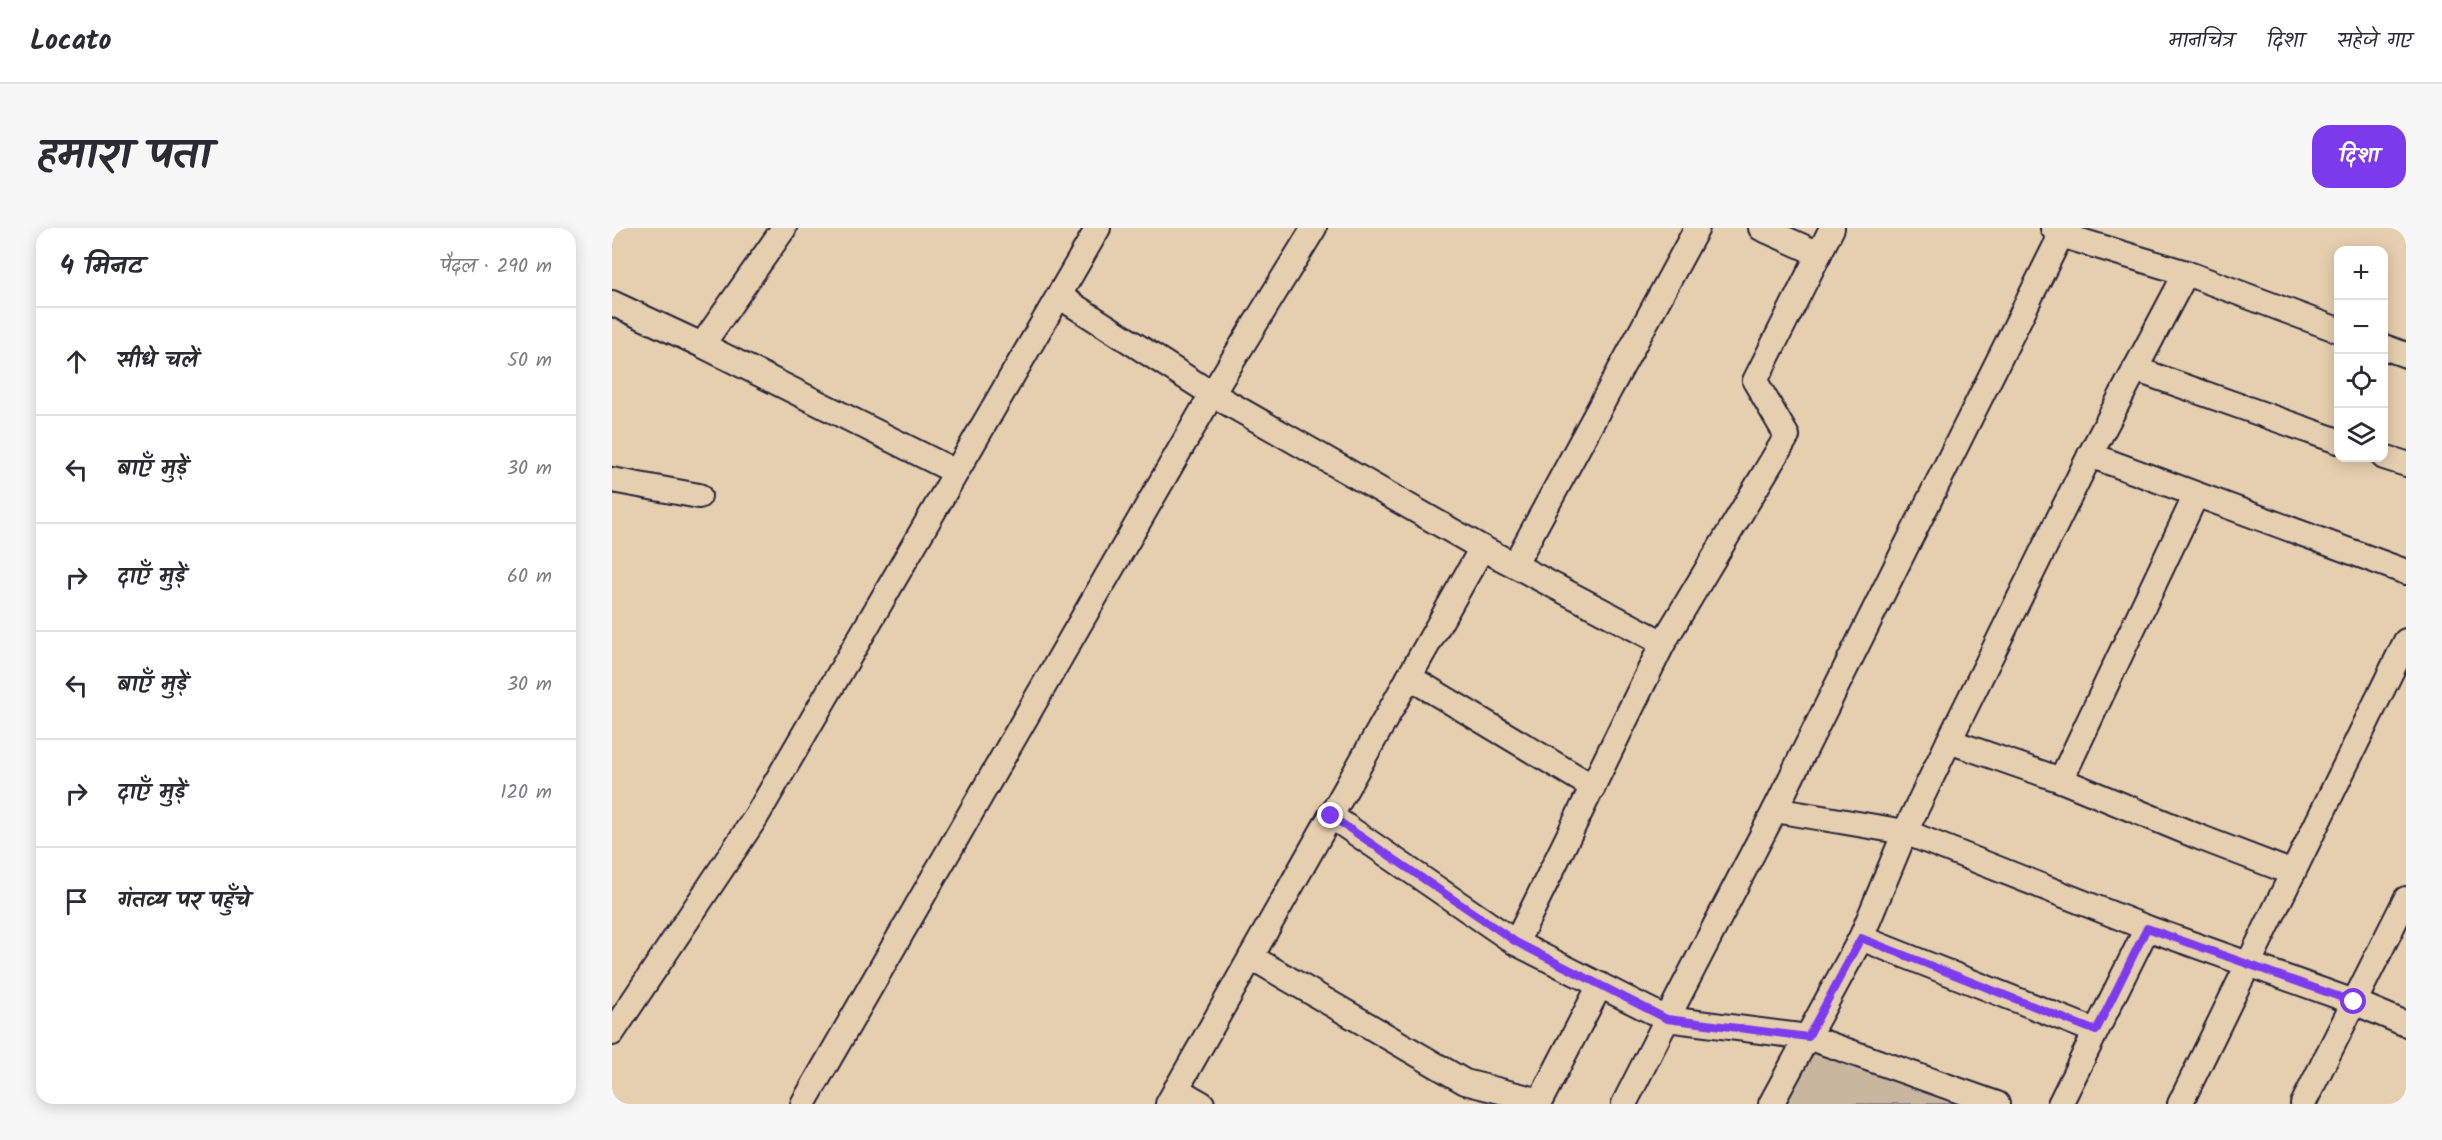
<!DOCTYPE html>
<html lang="hi">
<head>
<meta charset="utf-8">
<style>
  :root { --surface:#fff; --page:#f7f7f7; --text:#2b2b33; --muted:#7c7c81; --line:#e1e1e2; --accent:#7c3aed }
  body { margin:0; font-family:Kalam,"Playpen Sans Deva",sans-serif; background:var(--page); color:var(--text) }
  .controls { position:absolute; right:18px; top:18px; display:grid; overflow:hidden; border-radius:12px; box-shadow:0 3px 15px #0003 }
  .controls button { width:54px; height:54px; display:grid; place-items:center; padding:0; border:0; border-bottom:2px solid var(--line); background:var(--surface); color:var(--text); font:30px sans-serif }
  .stop { position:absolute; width:18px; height:18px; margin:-14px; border:4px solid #7c3aed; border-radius:50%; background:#fff }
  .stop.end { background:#7c3aed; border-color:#fff; box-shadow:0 2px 6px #0008 }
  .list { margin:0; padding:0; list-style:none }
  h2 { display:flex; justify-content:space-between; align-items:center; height:78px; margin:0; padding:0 24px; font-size:26px }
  h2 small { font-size:20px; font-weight:400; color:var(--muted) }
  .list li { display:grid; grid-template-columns:39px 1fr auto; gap:18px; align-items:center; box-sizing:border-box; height:108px; padding:0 24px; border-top:2px solid var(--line) }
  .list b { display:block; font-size:22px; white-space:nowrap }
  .list em { font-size:20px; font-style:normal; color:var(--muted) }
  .icon { flex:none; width:33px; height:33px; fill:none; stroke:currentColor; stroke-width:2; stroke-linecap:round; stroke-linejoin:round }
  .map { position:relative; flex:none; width:1794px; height:876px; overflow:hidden; border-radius:18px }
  header { display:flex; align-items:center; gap:36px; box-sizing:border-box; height:84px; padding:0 30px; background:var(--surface); border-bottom:2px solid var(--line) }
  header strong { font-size:28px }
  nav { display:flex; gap:33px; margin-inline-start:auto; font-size:21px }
  .intro { display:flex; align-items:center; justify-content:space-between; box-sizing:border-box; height:144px; padding:0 36px }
  h1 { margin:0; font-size:42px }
  .button { padding:15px 27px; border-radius:18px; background:var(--accent); color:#fff; font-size:21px; font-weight:700 }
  main { display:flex; gap:36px; padding:0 36px }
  aside { flex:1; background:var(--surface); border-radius:18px; box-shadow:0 3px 15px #0003 }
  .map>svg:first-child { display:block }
</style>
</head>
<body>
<header>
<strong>Locato</strong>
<nav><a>मानचित्र</a><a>दिशा</a><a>सहेजे गए</a></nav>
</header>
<div class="intro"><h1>हमारा पता</h1><a class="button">दिशा</a></div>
<main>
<aside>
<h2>4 मिनट<small>पैदल · 290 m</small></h2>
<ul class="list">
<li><svg class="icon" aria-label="ahead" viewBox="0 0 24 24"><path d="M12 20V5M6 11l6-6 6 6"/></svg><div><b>सीधे चलें</b></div><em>50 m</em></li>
<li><svg class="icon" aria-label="left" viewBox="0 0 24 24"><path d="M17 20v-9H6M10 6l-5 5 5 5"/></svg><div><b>बाएँ मुड़ें</b></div><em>30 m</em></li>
<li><svg class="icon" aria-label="right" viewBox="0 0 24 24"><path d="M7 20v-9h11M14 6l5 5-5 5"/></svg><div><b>दाएँ मुड़ें</b></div><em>60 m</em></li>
<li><svg class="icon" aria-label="left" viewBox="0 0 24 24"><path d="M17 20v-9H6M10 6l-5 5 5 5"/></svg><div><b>बाएँ मुड़ें</b></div><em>30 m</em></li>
<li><svg class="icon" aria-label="right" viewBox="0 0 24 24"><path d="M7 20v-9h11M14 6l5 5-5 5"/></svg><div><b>दाएँ मुड़ें</b></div><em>120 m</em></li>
<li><svg class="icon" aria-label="arrive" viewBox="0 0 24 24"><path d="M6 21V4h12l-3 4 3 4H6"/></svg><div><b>गंतव्य पर पहुँचे</b></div></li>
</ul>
</aside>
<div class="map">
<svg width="1794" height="876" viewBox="0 0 1794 876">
  <rect width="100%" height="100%" fill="#e6cfaf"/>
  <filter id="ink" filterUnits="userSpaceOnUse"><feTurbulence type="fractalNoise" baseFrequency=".0167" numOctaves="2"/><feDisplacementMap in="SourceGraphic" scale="12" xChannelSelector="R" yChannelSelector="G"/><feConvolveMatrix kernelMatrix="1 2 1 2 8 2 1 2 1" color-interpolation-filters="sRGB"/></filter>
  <g filter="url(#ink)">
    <path fill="#c9b69e" stroke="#766c6c" stroke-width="1.5" d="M 1198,810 L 1362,876 L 1166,876 Z"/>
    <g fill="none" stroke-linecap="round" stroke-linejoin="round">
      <defs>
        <g id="street">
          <path d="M 1149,0 L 1207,26"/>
          <path d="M 1441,0 L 1449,7 L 1574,45 L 1726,102"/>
          <path d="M 447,68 L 600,166 L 870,320 L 556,876"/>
          <path d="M 0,75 L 90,117 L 344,244"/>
          <path d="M 90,117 L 172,0"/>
          <path d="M 1772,119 L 1794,127"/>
          <path d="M 1523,141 L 1726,213"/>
          <path d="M 1478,227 L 1794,344"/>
          <path d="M 1772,229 L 1794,236"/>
          <path d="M 0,252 L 87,268"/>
          <path d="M 870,320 L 1051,415 L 1175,208 L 1143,153 L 1220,0"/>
          <path d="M 903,336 L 1085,0"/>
          <path d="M 1051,415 L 904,715 L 1055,791 L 1163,582 L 1293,604 L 1535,700 L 1742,774 L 1794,796"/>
          <path d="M 797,449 L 981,559"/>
          <path d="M 1337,513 L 1449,552 L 1587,609 L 1681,645"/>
          <path d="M 1449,552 L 1584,267"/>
          <path d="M 1163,582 L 1449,7"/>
          <path d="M 719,588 L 904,715"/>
          <path d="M 1249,710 L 1483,803"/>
          <path d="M 639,729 L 853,854 L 928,873 L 988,757"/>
          <path d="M 0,805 L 144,589 L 486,0"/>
          <path d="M 564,861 L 590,876"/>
          <path d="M 191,876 L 600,166 L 702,0"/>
          <path d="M 1012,876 L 1055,791 L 1196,809 L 1385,876"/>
          <path d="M 1159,876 L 1249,710 L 1293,604 L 1337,513 L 1478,227 L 1574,45"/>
          <path d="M 1448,876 L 1535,700"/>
          <path d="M 1568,876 L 1794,413"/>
          <path d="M 1691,876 L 1794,671"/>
        </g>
      </defs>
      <use href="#street" stroke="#22223b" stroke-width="28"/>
      <use href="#street" stroke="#e6cfaf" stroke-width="24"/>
    </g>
  </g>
  <g fill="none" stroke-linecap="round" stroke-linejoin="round" filter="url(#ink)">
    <path stroke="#7c3aed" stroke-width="8" d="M 719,588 L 904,714 L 1055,791 L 1196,809 L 1249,710 L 1484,803 L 1535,700 L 1742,774"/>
  </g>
</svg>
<div class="controls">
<button>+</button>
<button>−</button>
<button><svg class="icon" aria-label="locate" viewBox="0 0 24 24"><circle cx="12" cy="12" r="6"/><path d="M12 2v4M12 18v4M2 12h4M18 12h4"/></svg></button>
<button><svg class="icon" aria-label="layers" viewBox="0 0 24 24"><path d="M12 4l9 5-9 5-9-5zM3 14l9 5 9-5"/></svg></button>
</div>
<div class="stop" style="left:1742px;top:774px"></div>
<div class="stop end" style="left:719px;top:588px"></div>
</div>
</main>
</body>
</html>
